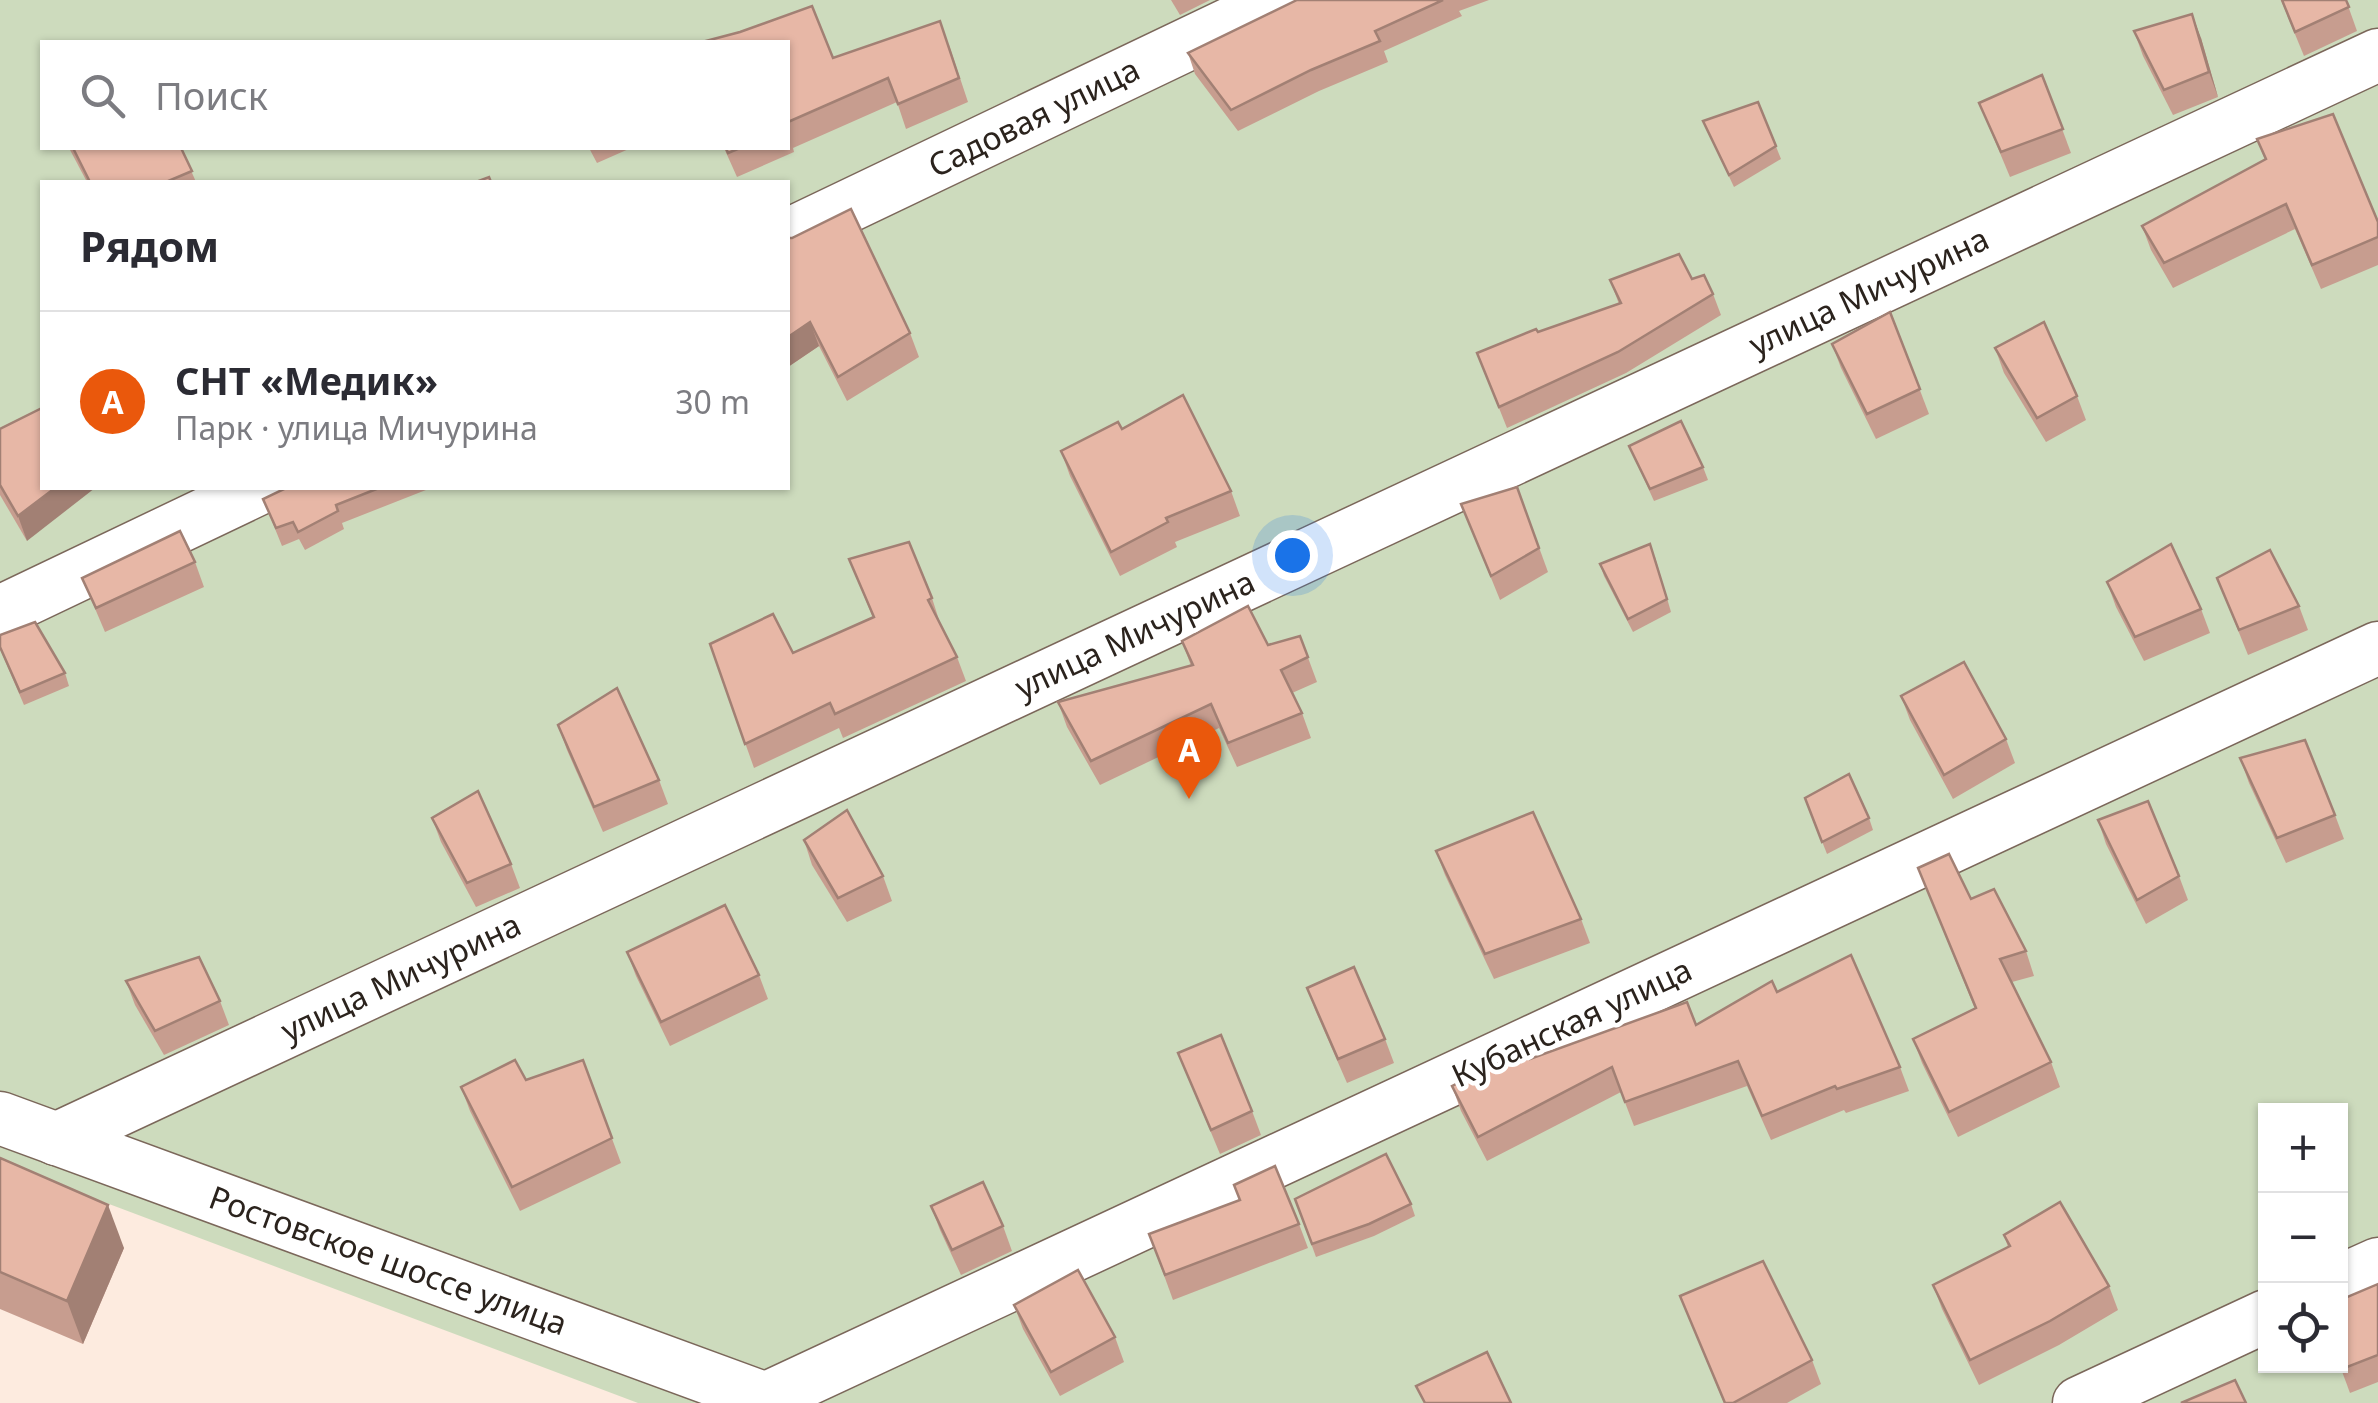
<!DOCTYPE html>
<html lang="ru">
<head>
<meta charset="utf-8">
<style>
  :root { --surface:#fff; --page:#f2f2f3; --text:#2b2b33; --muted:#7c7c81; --line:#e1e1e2; --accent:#ea580c }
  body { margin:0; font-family:"Noto Sans",sans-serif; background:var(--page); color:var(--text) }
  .controls { position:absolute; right:30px; bottom:30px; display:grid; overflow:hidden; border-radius:0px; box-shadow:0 2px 8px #0004 }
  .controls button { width:90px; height:90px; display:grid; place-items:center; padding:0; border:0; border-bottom:2px solid var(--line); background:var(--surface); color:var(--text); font:50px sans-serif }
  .you { position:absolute; left:1292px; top:555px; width:35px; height:35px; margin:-25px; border:8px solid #fff; border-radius:50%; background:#1a73e8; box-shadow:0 0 0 15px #1a73e833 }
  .badge { display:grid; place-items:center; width:65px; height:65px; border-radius:50%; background:var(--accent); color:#fff; font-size:32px; font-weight:700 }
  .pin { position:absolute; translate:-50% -82px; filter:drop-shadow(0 2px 5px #0008) }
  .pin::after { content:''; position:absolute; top:52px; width:35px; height:30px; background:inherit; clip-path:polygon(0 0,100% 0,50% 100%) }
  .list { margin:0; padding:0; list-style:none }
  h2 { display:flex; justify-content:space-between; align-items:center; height:130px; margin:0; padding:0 40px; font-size:42px }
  h2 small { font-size:32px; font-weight:400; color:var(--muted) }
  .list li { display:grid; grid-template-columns:65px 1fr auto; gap:30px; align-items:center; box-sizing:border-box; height:180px; padding:0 40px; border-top:2px solid var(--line) }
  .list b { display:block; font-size:38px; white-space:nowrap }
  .list p { margin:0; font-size:32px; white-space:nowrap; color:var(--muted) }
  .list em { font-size:32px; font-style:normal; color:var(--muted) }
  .icon { flex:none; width:55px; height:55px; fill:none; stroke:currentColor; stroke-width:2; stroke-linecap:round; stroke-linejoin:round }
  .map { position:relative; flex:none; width:2378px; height:1403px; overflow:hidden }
  .search { position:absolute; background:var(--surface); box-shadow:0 2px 8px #0004; left:40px; top:40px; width:750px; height:110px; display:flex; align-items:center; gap:25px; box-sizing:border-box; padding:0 35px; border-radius:0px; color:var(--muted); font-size:38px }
  .panel { position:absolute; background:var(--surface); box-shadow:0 2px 8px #0004; left:40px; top:180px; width:750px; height:310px; border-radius:0px }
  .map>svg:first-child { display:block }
</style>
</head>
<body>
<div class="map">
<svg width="2378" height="1403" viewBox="0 0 2378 1403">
  <rect width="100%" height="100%" fill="#fdebdf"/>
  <path fill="#cddbbd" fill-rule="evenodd" d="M 0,0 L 2378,0 L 2378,1403 L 638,1403 L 0,1163 ZM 42,42 L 788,42 L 788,148 L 42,148 ZM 42,182 L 788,182 L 788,488 L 42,488 ZM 2266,1110 L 2340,1110 L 2340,1366 L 2266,1366 Z"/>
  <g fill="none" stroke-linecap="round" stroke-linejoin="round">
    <defs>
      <g id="street">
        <path d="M 788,235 L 1280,0"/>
        <path d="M 0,612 L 260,488"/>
        <path d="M 0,1118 L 777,1403"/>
        <path d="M 56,1139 L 2378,55"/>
        <path d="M 2340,1281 L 2378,1264"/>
        <path d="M 765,1399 L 2378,648"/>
        <path d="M 2079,1403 L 2266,1316"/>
      </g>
    </defs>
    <use href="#street" stroke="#7b675a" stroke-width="55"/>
    <use href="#street" stroke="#fff" stroke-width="52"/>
  </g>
  <g fill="#c79d8f">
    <path d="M 1171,0 L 1210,0 L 1180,15 Z"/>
    <path d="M 1297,0 L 1489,0 L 1459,11 L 1462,16 L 1384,51 L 1388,62 L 1319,91 L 1238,131 L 1195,74 L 1188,53 Z"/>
    <path d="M 2281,0 L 2346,0 L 2357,31 L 2304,56 Z"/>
    <path d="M 2134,31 L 2201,38 L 2218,97 L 2173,115 L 2143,56 Z"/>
    <path d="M 788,42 L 833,58 L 949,45 L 968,102 L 906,129 L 897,102 L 793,148 L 794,152 L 737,177 L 724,148 L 788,148 Z"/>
    <path d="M 2042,75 L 2071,153 L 2010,177 L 1979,103 Z"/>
    <path d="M 1758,102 L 1781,159 L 1734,187 L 1703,121 Z"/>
    <path d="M 2257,139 L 2378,222 L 2378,265 L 2321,289 L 2295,229 L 2173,288 L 2151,250 L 2142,226 L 2265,160 Z"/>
    <path d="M 69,148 L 181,148 L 196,182 L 87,182 Z"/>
    <path d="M 589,148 L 631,148 L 597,163 Z"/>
    <path d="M 788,238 L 910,333 L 919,357 L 847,401 L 819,346 L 788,367 Z"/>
    <path d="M 1692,279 L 1713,294 L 1721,315 L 1626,373 L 1507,428 L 1477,353 L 1619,304 L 1610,280 Z"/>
    <path d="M 1890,312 L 1929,414 L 1876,439 L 1841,368 L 1832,344 Z"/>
    <path d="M 1995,348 L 2077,396 L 2086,420 L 2046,442 L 2004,373 Z"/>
    <path d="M 0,429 L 27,541 L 0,495 Z"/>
    <path d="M 1122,429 L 1231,491 L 1240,516 L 1175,542 L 1177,547 L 1120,576 L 1070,476 L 1061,451 Z"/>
    <path d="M 1629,446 L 1703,467 L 1708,480 L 1654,501 Z"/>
    <path d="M 1517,487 L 1548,572 L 1500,600 L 1461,504 Z"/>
    <path d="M 286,488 L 431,488 L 342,523 L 344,529 L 305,550 L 299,539 L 282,546 L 263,499 Z"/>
    <path d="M 1655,557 L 1671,612 L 1633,632 L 1604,576 L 1600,564 Z"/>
    <path d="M 849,559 L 932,598 L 940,623 L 957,657 L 966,681 L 843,738 L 839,728 L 754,768 L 710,644 L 793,653 L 873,618 Z"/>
    <path d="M 195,562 L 204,587 L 105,632 L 82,578 Z"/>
    <path d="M 2217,578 L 2299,606 L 2308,630 L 2248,655 Z"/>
    <path d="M 2107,582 L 2201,609 L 2210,633 L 2144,661 L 2116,607 Z"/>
    <path d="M 0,635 L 65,673 L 69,686 L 24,705 L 0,649 Z"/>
    <path d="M 1300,636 L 1317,682 L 1292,693 L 1302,713 L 1311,738 L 1237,767 L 1219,728 L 1100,785 L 1067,727 L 1058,702 L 1191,666 L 1182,641 L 1268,645 Z"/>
    <path d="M 1901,696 L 2006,739 L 2015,763 L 1953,799 L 1910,720 Z"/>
    <path d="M 558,725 L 659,780 L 668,804 L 603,832 L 567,750 Z"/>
    <path d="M 2240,758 L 2335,815 L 2344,839 L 2286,863 L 2249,783 Z"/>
    <path d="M 1805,798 L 1869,818 L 1873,830 L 1827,854 Z"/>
    <path d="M 432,818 L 511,864 L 520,888 L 476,907 L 441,842 Z"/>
    <path d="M 2098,820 L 2179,876 L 2188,900 L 2146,924 L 2106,844 Z"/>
    <path d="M 804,840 L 883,876 L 892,901 L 847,922 L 812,865 Z"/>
    <path d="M 1436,851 L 1581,919 L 1590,943 L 1494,979 L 1445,875 Z"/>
    <path d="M 1918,868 L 1971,899 L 2026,951 L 2034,976 L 2012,982 L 2051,1062 L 2060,1087 L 1958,1137 L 1922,1063 L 1913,1039 L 1975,1009 Z"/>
    <path d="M 627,952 L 759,975 L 768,999 L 670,1046 L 636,976 Z"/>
    <path d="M 126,981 L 220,1001 L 229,1025 L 164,1055 L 135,1005 Z"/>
    <path d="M 1307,988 L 1385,1039 L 1394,1063 L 1347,1083 L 1316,1012 Z"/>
    <path d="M 1777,992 L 1900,1067 L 1909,1091 L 1846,1113 L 1844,1110 L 1771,1140 L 1747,1086 L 1634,1126 L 1621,1092 L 1487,1161 L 1461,1111 L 1452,1086 L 1530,1059 L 1696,1025 Z"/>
    <path d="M 1178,1053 L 1252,1111 L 1261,1135 L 1220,1154 Z"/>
    <path d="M 583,1060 L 621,1163 L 520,1211 L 470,1111 L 461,1087 L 526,1080 Z"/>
    <path d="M 0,1158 L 124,1248 L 83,1344 L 0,1309 Z"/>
    <path d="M 1295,1199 L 1411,1204 L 1415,1216 L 1374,1236 L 1316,1257 Z"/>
    <path d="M 931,1206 L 1003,1226 L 1012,1251 L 961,1275 L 940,1230 Z"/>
    <path d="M 1299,1224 L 1308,1248 L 1173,1300 L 1149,1234 Z"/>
    <path d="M 2004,1235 L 2109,1286 L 2118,1310 L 2059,1345 L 1979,1385 L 1942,1309 L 1933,1285 L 2008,1247 Z"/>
    <path d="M 2378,1284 L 2378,1382 L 2350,1393 L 2340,1366 Z"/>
    <path d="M 1680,1296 L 1812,1360 L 1821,1384 L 1787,1403 L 1724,1403 Z"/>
    <path d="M 1014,1305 L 1115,1337 L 1124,1362 L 1060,1396 L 1023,1329 Z"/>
  </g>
  <g fill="#a28074">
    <path d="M 2192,14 L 2201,38 L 2218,97 L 2209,72 Z"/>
    <path d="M 810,322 L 819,346 L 788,367 L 788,337 Z"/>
    <path d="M 55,488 L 95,488 L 27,541 L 18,516 Z"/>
    <path d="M 108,1205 L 124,1248 L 83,1344 L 67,1301 Z"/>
  </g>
  <g fill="#e7b7a6" stroke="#a28074" stroke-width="2.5">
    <path d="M 1297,0 L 1443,0 L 1375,31 L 1380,41 L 1311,70 L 1231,110 L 1188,53 Z"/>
    <path d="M 2282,0 L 2346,0 L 2349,7 L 2295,32 Z"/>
    <path d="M 812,6 L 833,58 L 940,21 L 959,78 L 898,104 L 888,78 L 788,122 L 788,42 L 702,42 L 740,32 Z"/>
    <path d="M 2192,14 L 2209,72 L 2164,90 L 2134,31 Z"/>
    <path d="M 2042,75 L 2063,129 L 2001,152 L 1979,103 Z"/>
    <path d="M 1758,102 L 1776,146 L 1729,175 L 1703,121 Z"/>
    <path d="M 2333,114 L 2378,222 L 2378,237 L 2312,265 L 2286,204 L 2164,263 L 2142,226 L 2266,159 L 2257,139 Z"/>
    <path d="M 73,148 L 181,148 L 192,171 L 166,182 L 90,182 Z"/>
    <path d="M 726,148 L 740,148 L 728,153 Z"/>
    <path d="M 489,177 L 491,182 L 476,182 Z"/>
    <path d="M 851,209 L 910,333 L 838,377 L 810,322 L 788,337 L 788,238 L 792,238 Z"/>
    <path d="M 1679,254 L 1692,279 L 1704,275 L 1713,294 L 1618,352 L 1499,407 L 1477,353 L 1536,329 L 1538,332 L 1621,303 L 1610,280 Z"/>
    <path d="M 1890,312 L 1920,389 L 1867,414 L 1832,344 Z"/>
    <path d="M 2044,322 L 2077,396 L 2037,418 L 1995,348 Z"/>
    <path d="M 1183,395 L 1231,491 L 1166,518 L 1168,522 L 1111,552 L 1061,451 L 1118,422 L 1122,429 Z"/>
    <path d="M 42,408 L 42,488 L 55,488 L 18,516 L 0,485 L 0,429 Z"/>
    <path d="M 1681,421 L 1703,467 L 1650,489 L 1629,446 Z"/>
    <path d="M 1517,487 L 1539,548 L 1491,576 L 1461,504 Z"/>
    <path d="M 286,488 L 379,488 L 336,505 L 338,511 L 298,532 L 293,522 L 276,528 L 263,499 Z"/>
    <path d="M 180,531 L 195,562 L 96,608 L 82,578 Z"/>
    <path d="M 909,542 L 932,598 L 928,600 L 957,657 L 835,714 L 830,703 L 745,744 L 710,644 L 773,614 L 793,653 L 874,617 L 849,559 Z"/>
    <path d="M 1650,544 L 1667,599 L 1628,619 L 1600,564 Z"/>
    <path d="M 2171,544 L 2201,609 L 2135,637 L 2107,582 Z"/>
    <path d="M 2270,550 L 2299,606 L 2239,630 L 2217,578 Z"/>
    <path d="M 1248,606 L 1268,645 L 1300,636 L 1308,657 L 1281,670 L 1302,713 L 1228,743 L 1211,704 L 1091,761 L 1058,702 L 1193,665 L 1182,641 Z"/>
    <path d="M 35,622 L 65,673 L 20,692 L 0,647 L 0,635 Z"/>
    <path d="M 1964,662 L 2006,739 L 1944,775 L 1901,696 Z"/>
    <path d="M 617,688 L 659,780 L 594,807 L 558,725 Z"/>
    <path d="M 2305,740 L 2335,815 L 2277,838 L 2240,758 Z"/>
    <path d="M 1849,774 L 1869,818 L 1822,842 L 1805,798 Z"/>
    <path d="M 478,791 L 511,864 L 467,883 L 432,818 Z"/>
    <path d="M 2148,801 L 2179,876 L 2137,900 L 2098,820 Z"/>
    <path d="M 847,810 L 883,876 L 838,898 L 804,840 Z"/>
    <path d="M 1533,812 L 1581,919 L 1485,954 L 1436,851 Z"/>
    <path d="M 1949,854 L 1971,899 L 1994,889 L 2026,951 L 2000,959 L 2051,1062 L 1949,1112 L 1913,1039 L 1976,1008 L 1918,868 Z"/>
    <path d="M 725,905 L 759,975 L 661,1022 L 627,952 Z"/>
    <path d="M 1851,955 L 1900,1067 L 1837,1089 L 1835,1086 L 1762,1116 L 1738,1061 L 1625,1102 L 1612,1067 L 1478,1137 L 1452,1086 L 1525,1050 L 1530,1059 L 1687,1002 L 1696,1025 L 1772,981 L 1777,992 Z"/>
    <path d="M 199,957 L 220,1001 L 155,1031 L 126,981 Z"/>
    <path d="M 1354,967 L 1385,1039 L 1338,1059 L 1307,988 Z"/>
    <path d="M 1221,1035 L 1252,1111 L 1211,1130 L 1178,1053 Z"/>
    <path d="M 515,1060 L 526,1080 L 583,1060 L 612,1138 L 512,1187 L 461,1087 Z"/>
    <path d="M 1386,1154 L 1411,1204 L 1369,1224 L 1312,1244 L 1295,1199 Z"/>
    <path d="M 0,1158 L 108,1205 L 67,1301 L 0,1272 Z"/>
    <path d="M 1275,1166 L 1299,1224 L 1165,1275 L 1149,1234 L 1240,1200 L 1234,1185 Z"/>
    <path d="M 983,1182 L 1003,1226 L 952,1250 L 931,1206 Z"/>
    <path d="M 2060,1202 L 2109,1286 L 2050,1321 L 1970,1360 L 1933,1285 L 2010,1246 L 2004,1235 Z"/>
    <path d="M 1763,1261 L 1812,1360 L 1733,1403 L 1725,1403 L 1680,1296 Z"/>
    <path d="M 1078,1270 L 1115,1337 L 1051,1372 L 1014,1305 Z"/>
    <path d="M 2378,1284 L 2378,1355 L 2342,1369 L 2340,1366 L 2340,1300 Z"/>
    <path d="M 1487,1352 L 1511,1403 L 1425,1403 L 1416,1386 Z"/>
    <path d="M 2235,1380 L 2246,1403 L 2181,1403 Z"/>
  </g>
  <g text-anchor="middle" stroke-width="9" stroke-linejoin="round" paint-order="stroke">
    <g font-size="32" fill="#2b231d" stroke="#fff">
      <text transform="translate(1034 118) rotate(-26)" y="11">Садовая улица</text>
      <text transform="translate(1869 292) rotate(-25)" y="11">улица Мичурина</text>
      <text transform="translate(1135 635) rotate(-25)" y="11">улица Мичурина</text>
      <text transform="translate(401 978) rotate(-25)" y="11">улица Мичурина</text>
      <text transform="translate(1572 1023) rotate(-25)" y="11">Кубанская улица</text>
      <text transform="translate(388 1261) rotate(20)" y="11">Ростовское шоссе улица</text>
    </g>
  </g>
</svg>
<div class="controls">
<button>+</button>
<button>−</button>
<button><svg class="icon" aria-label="locate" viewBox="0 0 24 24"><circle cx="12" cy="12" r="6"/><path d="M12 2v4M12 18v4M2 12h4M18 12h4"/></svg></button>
</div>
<div class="you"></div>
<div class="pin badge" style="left:1189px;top:799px">A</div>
<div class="search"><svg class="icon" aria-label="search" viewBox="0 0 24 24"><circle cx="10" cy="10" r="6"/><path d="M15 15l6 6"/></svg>Поиск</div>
<section class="panel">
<h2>Рядом<small></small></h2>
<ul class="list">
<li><span class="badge">A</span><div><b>СНТ «Медик»</b><p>Парк · улица Мичурина</p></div><em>30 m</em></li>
</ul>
</section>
</div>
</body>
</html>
